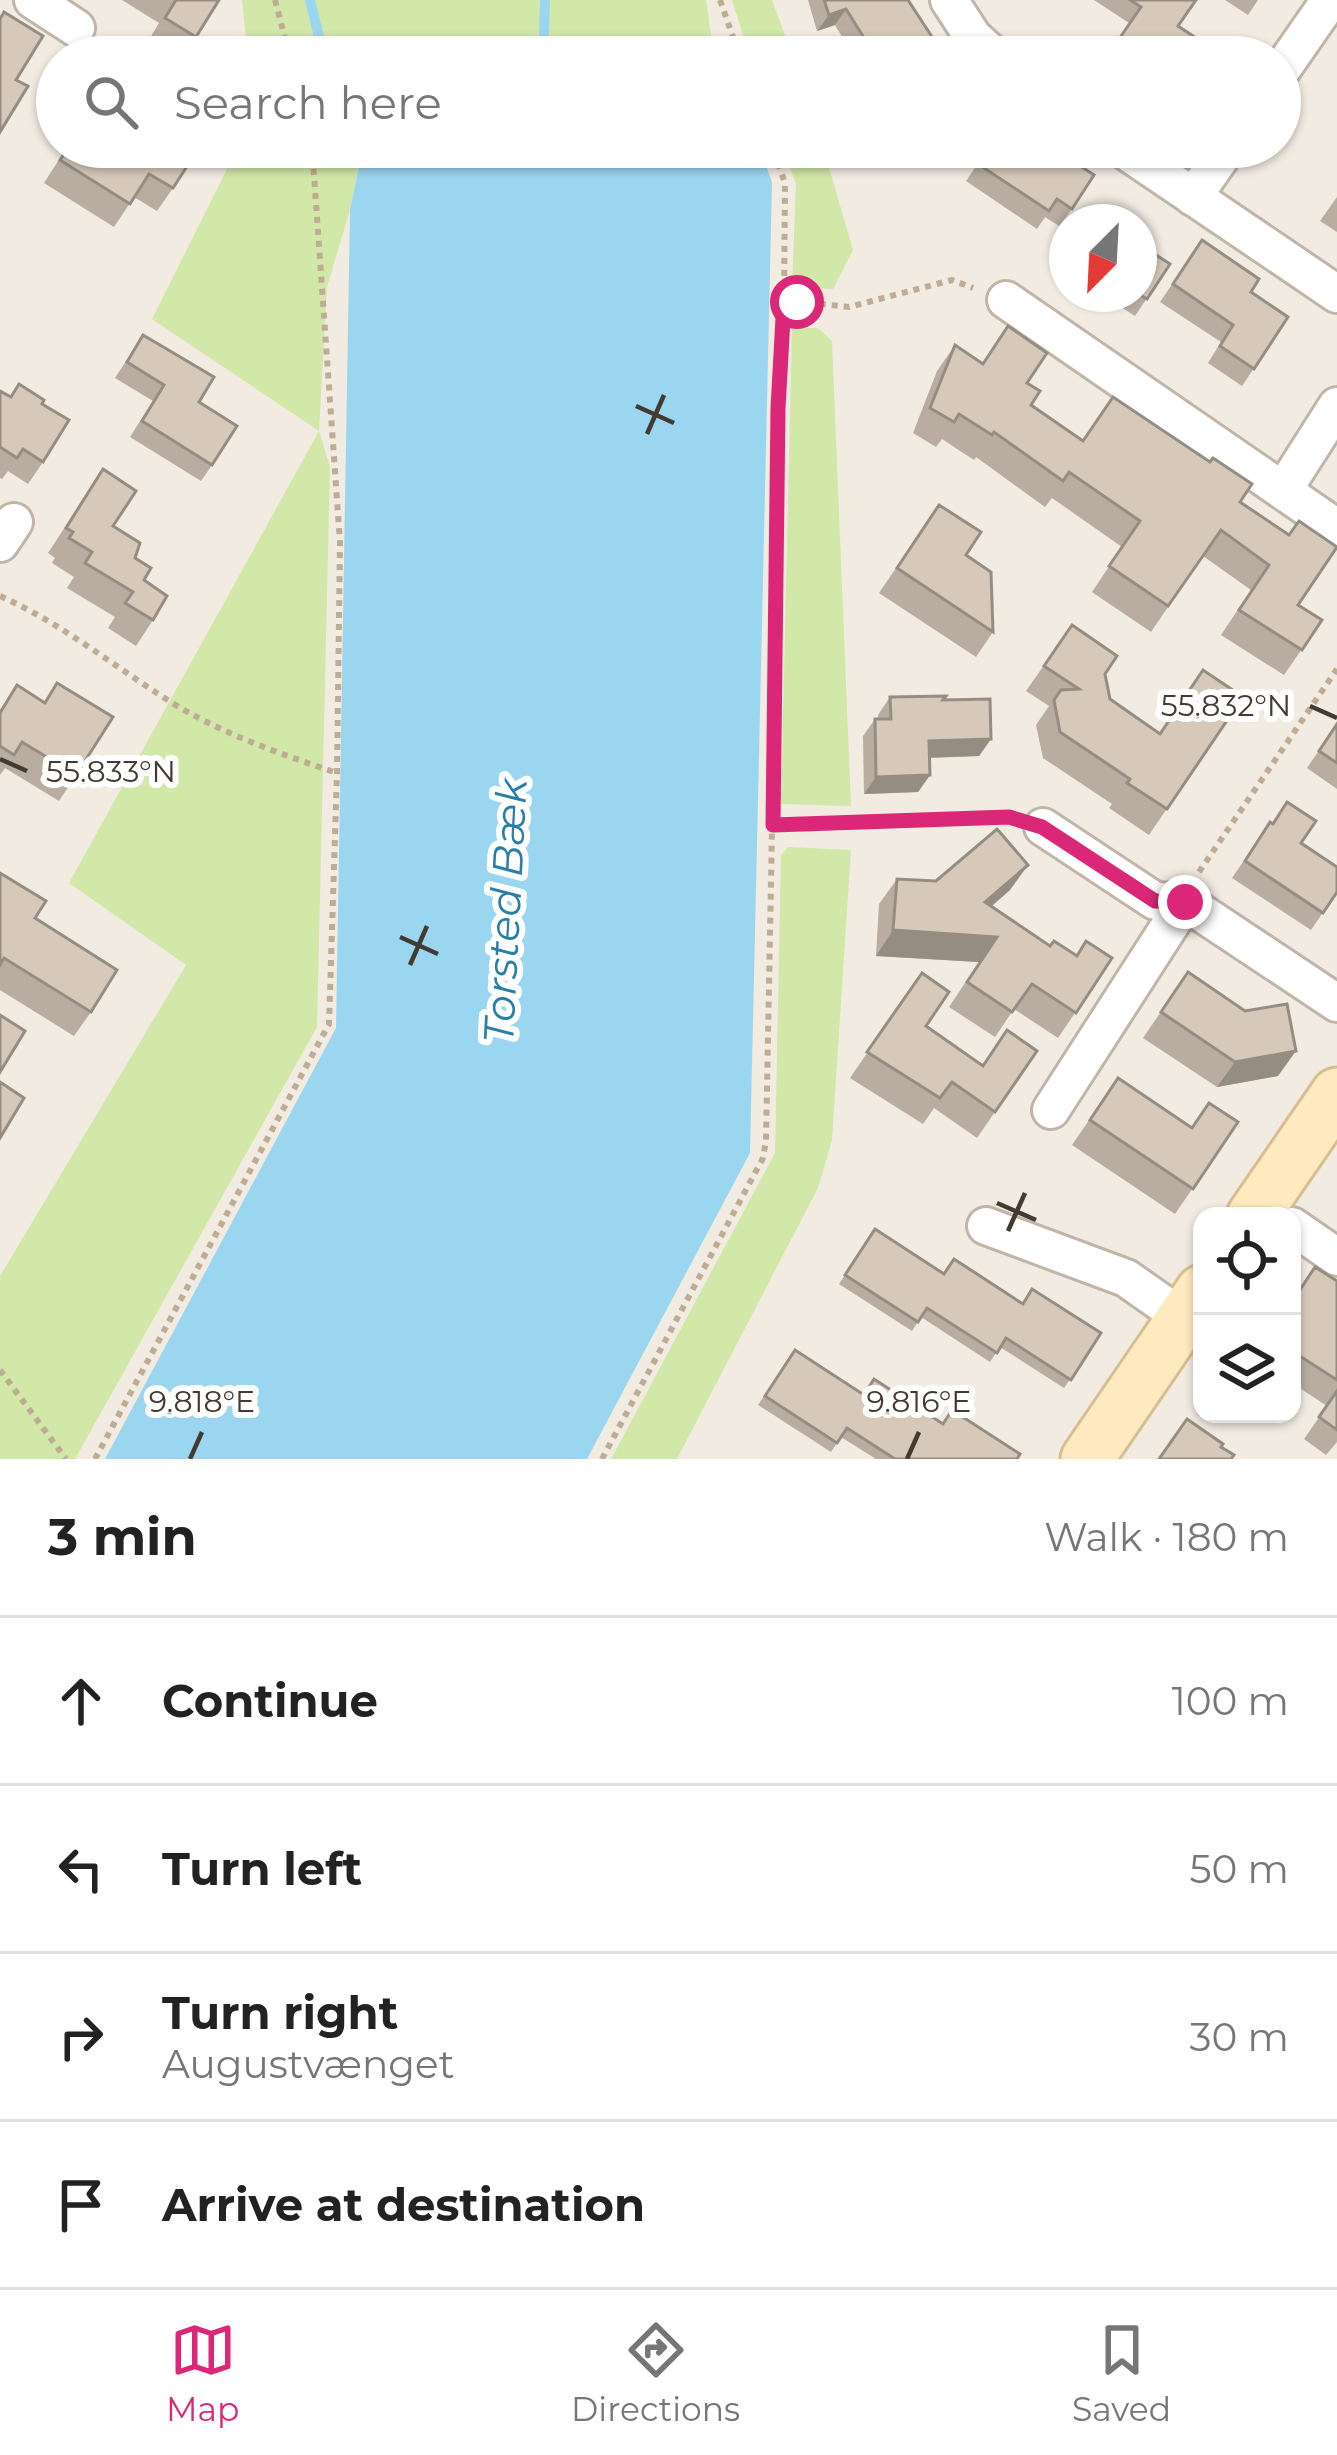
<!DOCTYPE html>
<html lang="en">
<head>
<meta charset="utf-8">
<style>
  :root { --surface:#fff; --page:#f2f2f2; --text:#222; --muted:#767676; --line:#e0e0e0; --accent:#db2777 }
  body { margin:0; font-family:Montserrat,sans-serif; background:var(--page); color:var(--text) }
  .controls { position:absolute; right:36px; bottom:36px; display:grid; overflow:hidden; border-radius:24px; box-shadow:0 3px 9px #0004 }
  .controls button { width:108px; height:108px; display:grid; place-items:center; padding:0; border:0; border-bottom:3px solid var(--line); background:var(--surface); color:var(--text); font:60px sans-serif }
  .compass { position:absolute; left:1049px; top:204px; width:108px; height:108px; border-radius:50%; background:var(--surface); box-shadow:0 3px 9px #0004; rotate:204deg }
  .stop { position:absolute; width:36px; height:36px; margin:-27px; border:9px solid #db2777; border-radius:50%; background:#fff }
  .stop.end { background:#db2777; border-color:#fff; box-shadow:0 3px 12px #0008 }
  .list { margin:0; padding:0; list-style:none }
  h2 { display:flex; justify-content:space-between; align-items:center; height:156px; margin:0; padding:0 48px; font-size:51px }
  h2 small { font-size:39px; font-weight:400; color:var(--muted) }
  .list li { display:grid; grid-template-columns:78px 1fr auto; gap:36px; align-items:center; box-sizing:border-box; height:168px; padding:0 48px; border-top:3px solid var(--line) }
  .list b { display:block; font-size:45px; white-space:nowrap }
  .list p { margin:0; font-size:39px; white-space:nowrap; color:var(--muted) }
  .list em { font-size:39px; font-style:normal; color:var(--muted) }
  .icon { flex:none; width:66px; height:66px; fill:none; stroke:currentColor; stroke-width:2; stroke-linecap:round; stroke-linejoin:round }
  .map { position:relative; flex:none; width:1337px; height:1459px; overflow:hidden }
  .search { position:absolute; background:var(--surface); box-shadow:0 3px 9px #0004; left:36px; right:36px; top:36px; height:132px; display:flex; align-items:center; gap:30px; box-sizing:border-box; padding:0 42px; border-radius:66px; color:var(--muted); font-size:45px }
  .sheet { height:828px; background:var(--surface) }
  nav { display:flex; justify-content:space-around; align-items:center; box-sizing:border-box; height:168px; border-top:3px solid var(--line); background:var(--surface); font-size:33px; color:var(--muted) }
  nav a { display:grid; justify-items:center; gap:6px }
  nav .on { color:var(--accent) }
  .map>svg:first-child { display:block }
</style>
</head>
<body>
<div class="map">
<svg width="1337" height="1459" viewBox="0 0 1337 1459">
  <rect width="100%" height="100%" fill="#f2ebe2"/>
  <g fill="#d1e8a9">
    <path d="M 242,0 L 706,0 L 714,57 L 248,57 Z"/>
    <path d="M 732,0 L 772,0 L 793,57 L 750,57 Z"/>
    <path d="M 238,147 L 363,147 L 350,210 L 327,287 L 319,431 L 330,467 L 317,1027 L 75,1459 L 0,1459 L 0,1276 L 186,965 L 69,883 L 319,431 L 152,319 Z"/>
    <path d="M 782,147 L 823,147 L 853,250 L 833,289 L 792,287 L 796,184 Z"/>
    <path d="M 792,328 L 818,328 L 832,341 L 851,806 L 781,804 Z"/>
    <path d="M 788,847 L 851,850 L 832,1140 L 818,1188 L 677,1459 L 611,1459 L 775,1153 L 781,855 Z"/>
  </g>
  <path fill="#9bd6f1" d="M 363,147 L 759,147 L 772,182 L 750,1153 L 587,1459 L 105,1459 L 336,1028 L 350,210 Z"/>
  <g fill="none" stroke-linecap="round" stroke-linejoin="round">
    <g stroke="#9bd6f1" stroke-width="10">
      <path d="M 310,0 L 324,57"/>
      <path d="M 544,33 L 545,0"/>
    </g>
    <defs>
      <g id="street">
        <path d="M 33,0 L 76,28"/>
        <path d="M 949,0 L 973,37 L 995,57"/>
        <path d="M 1280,72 L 1330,0"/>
        <path d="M 1120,147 L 1337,294"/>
        <path d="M 1193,197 L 1228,147"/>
        <path d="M 1006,300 L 1337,528"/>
        <path d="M 1284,489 L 1337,406"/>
        <path d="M 0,543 L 14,522"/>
        <path d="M 1043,827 L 1155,901 L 1185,902 L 1337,1003"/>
        <path d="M 1051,1110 L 1185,902"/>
        <path d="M 986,1226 L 1126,1278 L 1183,1318"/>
        <path d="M 1292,1226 L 1337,1257"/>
      </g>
      <g id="secondary">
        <path d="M 1253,1216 L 1337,1094"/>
        <path d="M 1087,1459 L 1202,1291"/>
      </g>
    </defs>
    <use href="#street" stroke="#c0b5a7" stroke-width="42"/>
    <use href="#secondary" stroke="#d7be92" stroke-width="57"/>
    <g stroke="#bfac95" stroke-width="6" stroke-dasharray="6 6" stroke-linecap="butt">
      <path d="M 275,0 L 290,57"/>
      <path d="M 720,0 L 740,57"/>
      <path d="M 784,300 L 849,307 L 952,280 L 973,288"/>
      <path d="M 0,596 C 63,624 116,668 174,704 C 225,735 281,754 337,773"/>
      <path d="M 773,825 L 1010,817"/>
      <path d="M 1199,872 L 1337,669"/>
      <path d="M 0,1370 L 66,1459"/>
      <path d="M 95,1459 L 329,1024 L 337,773 L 340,542 L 312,147"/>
      <path d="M 602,1459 L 763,1158 L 766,1140 L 778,519 L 778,408 L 784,300 L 785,183 L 772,147"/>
    </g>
    <use href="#street" stroke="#fff" stroke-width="36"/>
    <use href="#secondary" stroke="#ffe9be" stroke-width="51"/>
  </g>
  <g fill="#b8ada0">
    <path d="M 122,0 L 219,0 L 182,57 L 169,57 L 147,43 L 159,23 Z"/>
    <path d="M 808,0 L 908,0 L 936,43 L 926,57 L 854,57 L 835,25 L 817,31 Z"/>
    <path d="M 1094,0 L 1196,0 L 1178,26 L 1196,57 L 1109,57 L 1107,56 L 1129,23 Z"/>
    <path d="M 1225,0 L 1258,0 L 1248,15 Z"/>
    <path d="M 67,147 L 177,147 L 173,188 L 157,211 L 134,197 L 114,227 L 44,183 Z"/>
    <path d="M 989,147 L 1072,209 L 1059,226 L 1045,217 L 1037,229 L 966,181 Z"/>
    <path d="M 1337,197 L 1337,232 L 1320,221 Z"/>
    <path d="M 1202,240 L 1251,292 L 1288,317 L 1242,386 L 1208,363 L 1221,342 L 1160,302 Z"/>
    <path d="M 1170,264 L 1135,316 L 1101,294 L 1139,294 Z"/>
    <path d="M 143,335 L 212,465 L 201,481 L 130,437 L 153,401 L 115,378 Z"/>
    <path d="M 955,345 L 982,364 L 1027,383 L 1031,405 L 1082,441 L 1240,502 L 1298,605 L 1322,620 L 1284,675 L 1221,635 L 1251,590 L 1203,556 L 1151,632 L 1092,592 L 1122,547 L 1052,498 L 1045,507 L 976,457 L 974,460 L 942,439 L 936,447 L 913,433 L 937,371 Z"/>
    <path d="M 19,384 L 42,404 L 43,462 L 28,484 L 8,471 L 2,479 L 0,478 L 0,391 L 10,397 Z"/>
    <path d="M 103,469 L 113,526 L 135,558 L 144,580 L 153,620 L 136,646 L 108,628 L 115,617 L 67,588 L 74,577 L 52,563 L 55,558 L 48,553 Z"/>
    <path d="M 939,505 L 966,555 L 993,632 L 976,657 L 879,593 Z"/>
    <path d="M 1072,625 L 1105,674 L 1110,699 L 1160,733 L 1243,697 L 1149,835 L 1109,808 L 1112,804 L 1043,758 L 1036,725 L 1049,706 L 1026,691 Z"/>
    <path d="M 57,683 L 76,775 L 59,801 L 5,768 L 0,775 L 0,710 L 17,685 L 44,702 Z"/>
    <path d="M 890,697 L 943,700 L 991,739 L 979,756 L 930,758 L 930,775 L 918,792 L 864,794 L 863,736 L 875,719 L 878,719 L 878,715 Z"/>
    <path d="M 1337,724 L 1337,789 L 1307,768 Z"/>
    <path d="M 1270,822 L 1301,843 L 1337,892 L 1311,930 L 1232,878 Z"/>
    <path d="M 0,873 L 35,918 L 91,1012 L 74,1036 L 0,990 Z"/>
    <path d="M 897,879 L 1010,890 L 992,906 L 1050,946 L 1076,956 L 1112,958 L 1058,1038 L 1014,1009 L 995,1037 L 949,1007 L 979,962 L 876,956 L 879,904 Z"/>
    <path d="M 1188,972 L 1278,1076 L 1217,1087 L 1143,1038 Z"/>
    <path d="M 922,973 L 926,1026 L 982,1066 L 1037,1051 L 977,1138 L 934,1108 L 923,1124 L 850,1078 Z"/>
    <path d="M 1118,1078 L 1192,1128 L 1238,1122 L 1175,1214 L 1072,1145 Z"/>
    <path d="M 875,1229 L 944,1274 L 1101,1333 L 1064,1388 L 1000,1347 L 990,1362 L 921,1317 L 912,1331 L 839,1284 Z"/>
    <path d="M 1315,1267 L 1337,1281 L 1337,1442 L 1326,1455 L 1304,1439 L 1327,1406 L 1292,1383 L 1292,1301 Z"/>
    <path d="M 795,1350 L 864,1394 L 943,1424 L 1017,1459 L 876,1459 L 841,1437 L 831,1452 L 758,1405 Z"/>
  </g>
  <g fill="#968d82">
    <path d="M 846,9 L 835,25 L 817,31 L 829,15 Z"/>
    <path d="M 936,43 L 926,57 L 914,57 Z"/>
    <path d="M 991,739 L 979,756 L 917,758 L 929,741 Z"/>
    <path d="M 930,775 L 918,792 L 864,794 L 876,777 Z"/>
    <path d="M 1028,865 L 1010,890 L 967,927 L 985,902 Z"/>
    <path d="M 893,930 L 997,937 L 979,962 L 876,956 Z"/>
    <path d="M 1296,1051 L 1278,1076 L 1217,1087 L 1235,1062 Z"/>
  </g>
  <g fill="#d6c9ba" stroke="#968d82" stroke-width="3">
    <path d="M 176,0 L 219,0 L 196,37 L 165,18 Z"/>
    <path d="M 824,0 L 908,0 L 936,43 L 914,57 L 876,57 L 846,9 L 829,15 Z"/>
    <path d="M 1130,0 L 1196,0 L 1178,26 L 1205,44 L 1196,57 L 1145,57 L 1119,39 L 1141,7 Z"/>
    <path d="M 4,12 L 43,36 L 16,80 L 28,86 L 0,132 L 0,19 Z"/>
    <path d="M 69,147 L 177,147 L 193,157 L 173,188 L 149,174 L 130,204 L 60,160 Z"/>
    <path d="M 989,147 L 1051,147 L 1094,175 L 1072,209 L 1057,199 L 1049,211 L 978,164 Z"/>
    <path d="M 1202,240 L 1259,279 L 1251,292 L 1288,317 L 1254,369 L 1220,346 L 1233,325 L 1173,284 Z"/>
    <path d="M 1139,244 L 1170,264 L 1147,299 L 1139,294 Z"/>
    <path d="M 1008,326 L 1047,353 L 1027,383 L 1040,391 L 1031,405 L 1083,441 L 1113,397 L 1210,462 L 1213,458 L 1252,484 L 1240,502 L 1289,535 L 1299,521 L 1337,547 L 1298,605 L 1322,620 L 1302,650 L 1239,610 L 1269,565 L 1221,530 L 1168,606 L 1109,566 L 1140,521 L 1069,472 L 1063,481 L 994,432 L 992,435 L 959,414 L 954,422 L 930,408 L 955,345 L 983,364 Z"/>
    <path d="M 143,335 L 214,377 L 199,402 L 237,426 L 212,465 L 142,421 L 164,385 L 127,362 Z"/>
    <path d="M 19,384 L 44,400 L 42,404 L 69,420 L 43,462 L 23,449 L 17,458 L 0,447 L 0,391 L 11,397 Z"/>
    <path d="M 103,469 L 136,491 L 113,526 L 140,543 L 135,558 L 151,568 L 144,580 L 167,596 L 153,620 L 125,603 L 133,592 L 85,563 L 92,552 L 69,538 L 73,532 L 66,528 Z"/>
    <path d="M 939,505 L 981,532 L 966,555 L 991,572 L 993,632 L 897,568 Z"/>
    <path d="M 1072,625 L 1117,656 L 1105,674 L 1110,699 L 1160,734 L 1203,670 L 1243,697 L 1167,809 L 1127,783 L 1130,779 L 1060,732 L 1054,700 L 1061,690 L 1079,689 L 1044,666 Z"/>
    <path d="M 57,683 L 113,717 L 76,775 L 22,742 L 14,755 L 0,746 L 0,713 L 17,685 L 45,703 Z"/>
    <path d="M 946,696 L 943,700 L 990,699 L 991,739 L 929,741 L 930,775 L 876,777 L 875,719 L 891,719 L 890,697 Z"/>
    <path d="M 1337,724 L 1337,763 L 1319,751 Z"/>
    <path d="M 1287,802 L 1316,821 L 1301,843 L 1337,867 L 1337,892 L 1323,913 L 1245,861 L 1270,822 L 1273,824 Z"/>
    <path d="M 997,829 L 1028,865 L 985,902 L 1050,946 L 1054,941 L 1077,956 L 1086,941 L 1112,958 L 1076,1013 L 1032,984 L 1012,1012 L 967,982 L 997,937 L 893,930 L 897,879 L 936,881 Z"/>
    <path d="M 0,873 L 46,901 L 35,918 L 117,970 L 91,1012 L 4,958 L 0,965 Z"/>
    <path d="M 1188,972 L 1245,1011 L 1287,1004 L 1296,1051 L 1235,1062 L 1161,1012 Z"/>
    <path d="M 922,973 L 949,992 L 926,1026 L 983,1066 L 1007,1030 L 1037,1051 L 995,1112 L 952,1082 L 940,1098 L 867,1052 Z"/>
    <path d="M 0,1015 L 25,1031 L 0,1072 Z"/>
    <path d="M 1118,1078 L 1192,1128 L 1209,1103 L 1238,1122 L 1193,1189 L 1090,1120 Z"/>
    <path d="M 0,1082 L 24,1098 L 0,1138 Z"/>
    <path d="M 875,1229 L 944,1274 L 954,1259 L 1023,1304 L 1032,1289 L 1101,1333 L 1071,1380 L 1006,1338 L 997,1353 L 927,1308 L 918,1322 L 845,1275 Z"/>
    <path d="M 1315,1267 L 1337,1281 L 1337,1380 L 1292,1351 L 1292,1302 Z"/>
    <path d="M 795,1350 L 864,1395 L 874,1379 L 943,1424 L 952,1410 L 1020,1454 L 1017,1459 L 895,1459 L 847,1428 L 837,1443 L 765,1396 Z"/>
    <path d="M 1337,1391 L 1337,1430 L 1319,1417 Z"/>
    <path d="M 1187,1419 L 1223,1444 L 1221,1447 L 1234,1455 L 1231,1459 L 1159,1459 Z"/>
  </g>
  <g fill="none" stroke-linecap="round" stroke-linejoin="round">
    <path stroke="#db2777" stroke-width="15" d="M 797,302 L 784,300 L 778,408 L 773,825 L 1009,817 L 1042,827 L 1155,901 L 1185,902"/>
  </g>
  <path fill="none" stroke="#433b32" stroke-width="4.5" d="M 636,406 L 674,423M 647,434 L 664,395M 1310,706 L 1337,718M 0,759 L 27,771M 400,937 L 438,954M 410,965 L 427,926M 997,1203 L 1036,1220M 1008,1231 L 1025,1193M 190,1459 L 202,1432M 907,1459 L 919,1432"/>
  <g text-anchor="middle" stroke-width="12" stroke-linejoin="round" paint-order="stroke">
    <g font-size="42" font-style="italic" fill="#297ea8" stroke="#fff">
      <text transform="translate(505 911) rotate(-87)" y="15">Torsted Bæk</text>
    </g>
  </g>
  <g font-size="30" text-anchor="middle" fill="#433b32" stroke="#fff" stroke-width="12" stroke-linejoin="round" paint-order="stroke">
    <text x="1226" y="716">55.832°N</text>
    <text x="111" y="782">55.833°N</text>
    <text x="202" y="1412">9.818°E</text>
    <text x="919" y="1412">9.816°E</text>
  </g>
</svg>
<div class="controls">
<button><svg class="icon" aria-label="locate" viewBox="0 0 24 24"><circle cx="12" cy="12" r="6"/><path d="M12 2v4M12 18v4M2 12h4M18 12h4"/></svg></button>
<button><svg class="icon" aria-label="layers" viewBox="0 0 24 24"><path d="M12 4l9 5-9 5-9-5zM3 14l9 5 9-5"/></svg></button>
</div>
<svg class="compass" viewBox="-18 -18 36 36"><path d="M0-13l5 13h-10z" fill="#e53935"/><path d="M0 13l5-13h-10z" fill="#767676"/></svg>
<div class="stop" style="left:797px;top:302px"></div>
<div class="stop end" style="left:1185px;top:902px"></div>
<div class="search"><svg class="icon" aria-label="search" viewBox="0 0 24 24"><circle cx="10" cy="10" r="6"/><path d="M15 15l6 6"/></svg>Search here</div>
</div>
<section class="sheet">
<h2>3 min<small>Walk · 180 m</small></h2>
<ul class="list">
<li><svg class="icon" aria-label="ahead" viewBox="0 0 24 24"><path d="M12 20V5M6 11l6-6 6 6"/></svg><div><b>Continue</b></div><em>100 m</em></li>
<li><svg class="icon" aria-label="left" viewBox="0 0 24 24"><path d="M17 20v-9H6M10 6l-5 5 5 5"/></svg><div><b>Turn left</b></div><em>50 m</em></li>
<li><svg class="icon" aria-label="right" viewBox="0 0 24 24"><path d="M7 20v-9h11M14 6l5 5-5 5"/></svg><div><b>Turn right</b><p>Augustvænget</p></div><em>30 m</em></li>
<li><svg class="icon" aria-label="arrive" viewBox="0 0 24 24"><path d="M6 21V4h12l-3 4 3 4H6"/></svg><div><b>Arrive at destination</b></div></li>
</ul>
</section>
<nav>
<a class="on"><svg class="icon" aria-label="map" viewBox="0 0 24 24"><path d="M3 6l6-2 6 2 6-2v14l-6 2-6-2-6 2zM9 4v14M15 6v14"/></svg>Map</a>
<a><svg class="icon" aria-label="directions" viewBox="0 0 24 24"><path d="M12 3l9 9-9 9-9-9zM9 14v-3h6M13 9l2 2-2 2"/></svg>Directions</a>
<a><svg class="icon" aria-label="saved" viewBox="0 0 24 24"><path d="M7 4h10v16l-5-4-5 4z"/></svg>Saved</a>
</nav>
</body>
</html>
